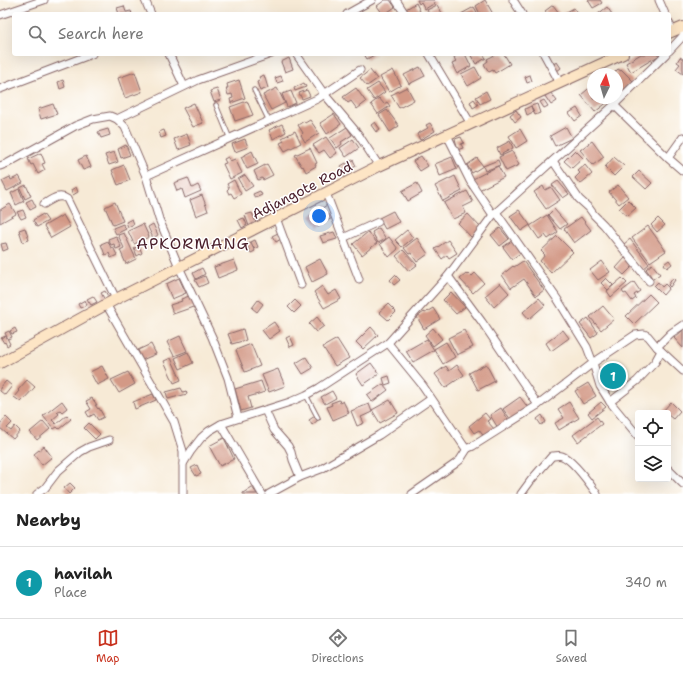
<!DOCTYPE html>
<html lang="en">
<head>
<meta charset="utf-8">
<style>
  :root { --surface:#fff; --page:#f2f2f2; --text:#222; --muted:#767676; --line:#e0e0e0; --accent:#c8321e }
  body { margin:0; font-family:"Shantell Sans",sans-serif; background:var(--page); color:var(--text) }
  .controls { position:absolute; right:12px; bottom:12px; display:grid; overflow:hidden; border-radius:4px; box-shadow:0 4px 16px #0002 }
  .controls button { width:36px; height:36px; display:grid; place-items:center; padding:0; border:0; border-bottom:1px solid var(--line); background:var(--surface); color:var(--text); font:20px sans-serif }
  .compass { position:absolute; left:587px; top:68px; width:36px; height:36px; border-radius:50%; background:var(--surface); box-shadow:0 4px 16px #0002; rotate:5deg }
  .you { position:absolute; left:319px; top:216px; width:14px; height:14px; margin:-10px; border:3px solid #fff; border-radius:50%; background:#1a73e8; box-shadow:0 0 0 6px #1a73e833 }
  .badge { display:grid; place-items:center; width:26px; height:26px; border-radius:50%; background:var(--accent); color:#fff; font-size:13px; font-weight:700 }
  .pin { position:absolute; translate:-50% -50%; border:2px solid #fff; box-shadow:0 1px 4px #0006 }
  .list { margin:0; padding:0; list-style:none }
  h2 { display:flex; justify-content:space-between; align-items:center; height:52px; margin:0; padding:0 16px; font-size:17px }
  h2 small { font-size:13px; font-weight:400; color:var(--muted) }
  .list li { display:grid; grid-template-columns:26px 1fr auto; gap:12px; align-items:center; box-sizing:border-box; height:72px; padding:0 16px; border-top:1px solid var(--line) }
  .list b { display:block; font-size:15px; white-space:nowrap }
  .list p { margin:0; font-size:13px; white-space:nowrap; color:var(--muted) }
  .list em { font-size:13px; font-style:normal; color:var(--muted) }
  .icon { flex:none; width:22px; height:22px; fill:none; stroke:currentColor; stroke-width:2; stroke-linecap:round; stroke-linejoin:round }
  .map { position:relative; flex:none; width:683px; height:494px; overflow:hidden }
  .search { position:absolute; background:var(--surface); box-shadow:0 4px 16px #0002; left:12px; right:12px; top:12px; height:44px; display:flex; align-items:center; gap:10px; box-sizing:border-box; padding:0 14px; border-radius:4px; color:var(--muted); font-size:15px }
  .sheet { height:124px; background:var(--surface) }
  nav { display:flex; justify-content:space-around; align-items:center; box-sizing:border-box; height:56px; border-top:1px solid var(--line); background:var(--surface); font-size:11px; color:var(--muted) }
  nav a { display:grid; justify-items:center; gap:2px }
  nav .on { color:var(--accent) }
  .map>svg:first-child { display:block }
</style>
</head>
<body>
<div class="map">
<svg width="683" height="494" viewBox="0 0 683 494">
  <rect width="100%" height="100%" fill="#fff"/>
  <filter id="ink" filterUnits="userSpaceOnUse"><feTurbulence type="fractalNoise" baseFrequency=".025" numOctaves="2"/><feDisplacementMap in="SourceGraphic" scale="8" xChannelSelector="R" yChannelSelector="G"/><feConvolveMatrix kernelMatrix="1 2 1 2 8 2 1 2 1" color-interpolation-filters="sRGB"/></filter>
  <filter id="wash" filterUnits="userSpaceOnUse"><feTurbulence type="fractalNoise" baseFrequency=".012" numOctaves="4" result="noise"/><feDisplacementMap in="SourceGraphic" scale="16" xChannelSelector="R" yChannelSelector="G"/><feGaussianBlur stdDeviation="0.9" result="paint"/><feColorMatrix in="noise" values="0 0 0 0 0 0 0 0 0 0 0 0 0 0 0 0 0 1.4 0 .05"/><feComposite in="paint" operator="in"/></filter>
  <g filter="url(#wash)">
    <rect width="100%" height="100%" fill="#f7ead6"/>
    <g id="blocks">
      <g fill="#d39986">
        <path d="M 385,0 L 390,0 L 395,7 L 385,14 L 383,14 L 377,6 Z"/>
        <path d="M 417,0 L 434,0 L 435,3 L 425,9 L 421,2 L 419,4 Z"/>
        <path d="M 485,0 L 493,14 L 480,14 L 476,6 Z"/>
        <path d="M 588,0 L 600,0 L 602,3 L 593,8 Z"/>
        <path d="M 416,3 L 420,11 L 414,14 L 409,14 L 406,9 Z"/>
        <path d="M 437,5 L 442,13 L 440,14 L 429,14 L 427,10 Z"/>
        <path d="M 553,5 L 559,13 L 557,14 L 547,14 L 545,11 Z"/>
        <path d="M 124,6 L 126,12 L 131,11 L 132,14 L 119,14 L 117,8 Z"/>
        <path d="M 474,7 L 478,14 L 461,14 Z"/>
        <path d="M 607,7 L 612,14 L 598,14 Z"/>
        <path d="M 574,8 L 578,14 L 563,14 Z"/>
        <path d="M 364,54 L 376,54 L 367,59 Z"/>
        <path d="M 460,54 L 465,54 L 471,66 L 457,74 L 452,64 L 456,62 L 454,57 Z"/>
        <path d="M 470,54 L 483,54 L 486,58 L 476,64 Z"/>
        <path d="M 497,54 L 504,54 L 510,64 L 495,73 L 493,70 L 489,72 L 484,64 L 488,61 L 487,59 Z"/>
        <path d="M 641,54 L 659,54 L 660,55 L 631,72 L 626,63 Z"/>
        <path d="M 680,57 L 683,59 L 683,74 L 676,69 L 680,64 L 677,62 Z"/>
        <path d="M 289,58 L 293,69 L 285,72 L 281,62 Z"/>
        <path d="M 557,62 L 561,68 L 557,71 L 553,64 Z"/>
        <path d="M 420,67 L 425,76 L 409,84 L 404,75 Z"/>
        <path d="M 475,67 L 481,78 L 468,86 L 461,74 Z"/>
        <path d="M 618,69 L 621,71 L 622,70 L 633,81 L 622,91 L 617,85 L 617,74 L 614,73 Z"/>
        <path d="M 370,70 L 377,79 L 367,86 L 360,78 Z"/>
        <path d="M 393,70 L 401,85 L 389,92 L 380,77 Z"/>
        <path d="M 135,72 L 142,92 L 125,98 L 118,78 Z"/>
        <path d="M 264,75 L 268,88 L 260,91 L 257,82 L 261,80 L 259,77 Z"/>
        <path d="M 530,75 L 532,81 L 527,83 L 525,77 Z"/>
        <path d="M 281,76 L 283,81 L 277,83 L 275,78 Z"/>
        <path d="M 63,80 L 65,87 L 60,89 L 58,82 Z"/>
        <path d="M 239,80 L 245,98 L 231,103 L 230,99 L 233,98 L 232,94 L 228,95 L 226,88 L 228,88 L 227,84 Z"/>
        <path d="M 304,83 L 306,87 L 295,91 L 294,88 Z"/>
        <path d="M 378,83 L 385,92 L 374,100 L 367,90 Z"/>
        <path d="M 593,85 L 593,98 L 607,98 L 609,101 L 595,112 L 581,95 Z"/>
        <path d="M 407,87 L 414,100 L 399,108 L 391,95 Z"/>
        <path d="M 277,88 L 285,103 L 271,110 L 263,95 Z"/>
        <path d="M 356,88 L 366,102 L 357,109 L 351,101 L 348,103 L 343,97 Z"/>
        <path d="M 217,89 L 221,100 L 214,102 L 210,91 Z"/>
        <path d="M 307,90 L 310,96 L 302,99 L 299,93 Z"/>
        <path d="M 291,91 L 296,103 L 287,107 L 282,94 Z"/>
        <path d="M 486,91 L 490,99 L 480,104 L 476,97 Z"/>
        <path d="M 550,92 L 557,101 L 551,105 L 545,96 Z"/>
        <path d="M 379,98 L 384,104 L 387,102 L 390,106 L 378,114 L 371,104 Z"/>
        <path d="M 474,99 L 478,105 L 473,108 L 470,102 Z"/>
        <path d="M 544,100 L 548,106 L 544,108 L 540,102 Z"/>
        <path d="M 247,101 L 253,115 L 235,121 L 230,107 Z"/>
        <path d="M 194,103 L 203,123 L 193,127 L 183,108 Z"/>
        <path d="M 53,104 L 57,114 L 41,119 L 38,109 Z"/>
        <path d="M 537,104 L 540,113 L 535,115 L 531,106 Z"/>
        <path d="M 531,106 L 533,112 L 527,115 L 525,109 Z"/>
        <path d="M 577,108 L 582,116 L 575,121 L 569,113 Z"/>
        <path d="M 387,110 L 399,126 L 390,132 L 379,115 Z"/>
        <path d="M 516,110 L 521,117 L 515,122 L 510,115 Z"/>
        <path d="M 334,114 L 341,124 L 327,134 L 320,123 Z"/>
        <path d="M 310,120 L 319,133 L 305,142 L 301,135 L 303,133 L 298,125 L 304,121 L 305,123 Z"/>
        <path d="M 375,122 L 380,129 L 376,132 L 371,125 Z"/>
        <path d="M 430,123 L 435,131 L 420,140 L 417,134 L 428,128 L 426,125 Z"/>
        <path d="M 282,124 L 286,132 L 273,139 L 269,130 Z"/>
        <path d="M 347,127 L 352,135 L 341,142 L 342,144 L 337,148 L 330,138 Z"/>
        <path d="M 566,127 L 572,138 L 555,146 L 550,136 Z"/>
        <path d="M 108,129 L 110,135 L 101,138 L 98,132 Z"/>
        <path d="M 520,129 L 527,141 L 516,148 L 509,136 Z"/>
        <path d="M 164,130 L 166,136 L 161,138 L 159,132 Z"/>
        <path d="M 295,131 L 301,143 L 285,151 L 280,143 L 284,141 L 282,138 Z"/>
        <path d="M 187,134 L 191,145 L 178,150 L 174,139 Z"/>
        <path d="M 326,137 L 337,153 L 330,158 L 324,150 L 319,153 L 313,145 Z"/>
        <path d="M 461,137 L 464,143 L 461,144 L 463,148 L 457,150 L 456,146 L 457,146 L 455,139 Z"/>
        <path d="M 245,139 L 248,147 L 235,152 L 232,144 Z"/>
        <path d="M 353,139 L 359,148 L 346,157 L 340,148 Z"/>
        <path d="M 510,141 L 513,148 L 500,155 L 497,148 Z"/>
        <path d="M 592,141 L 604,157 L 593,165 L 580,150 Z"/>
        <path d="M 126,145 L 130,155 L 121,158 L 118,149 Z"/>
        <path d="M 310,148 L 317,163 L 315,164 L 316,166 L 306,172 L 303,166 L 302,167 L 295,155 Z"/>
        <path d="M 575,150 L 583,158 L 572,168 L 564,161 Z"/>
        <path d="M 252,151 L 258,164 L 247,169 L 241,157 Z"/>
        <path d="M 512,151 L 519,165 L 506,171 L 499,157 Z"/>
        <path d="M 114,152 L 118,162 L 109,165 L 105,155 Z"/>
        <path d="M 41,153 L 45,163 L 42,164 L 45,170 L 38,174 L 33,164 L 31,165 L 28,159 Z"/>
        <path d="M 86,156 L 91,167 L 83,170 L 78,160 Z"/>
        <path d="M 421,156 L 428,166 L 420,171 L 413,161 Z"/>
        <path d="M 228,157 L 230,161 L 235,159 L 242,173 L 230,179 L 223,164 L 226,163 L 224,159 Z"/>
        <path d="M 452,157 L 457,169 L 440,176 L 435,164 Z"/>
        <path d="M 614,157 L 624,166 L 614,176 L 605,167 Z"/>
        <path d="M 477,158 L 483,166 L 472,173 L 467,165 Z"/>
        <path d="M 353,160 L 356,166 L 351,169 L 348,162 Z"/>
        <path d="M 498,160 L 500,165 L 485,171 L 483,166 Z"/>
        <path d="M 346,163 L 350,172 L 345,174 L 341,166 Z"/>
        <path d="M 267,164 L 273,175 L 263,180 L 262,178 L 258,180 L 254,171 Z"/>
        <path d="M 124,165 L 130,180 L 118,185 L 112,170 Z"/>
        <path d="M 585,165 L 592,174 L 580,184 L 575,178 L 580,173 L 578,171 Z"/>
        <path d="M 498,166 L 504,177 L 479,190 L 473,179 Z"/>
        <path d="M 639,171 L 652,183 L 646,189 L 633,177 Z"/>
        <path d="M 245,175 L 253,186 L 245,191 L 238,179 Z"/>
        <path d="M 19,176 L 23,183 L 7,191 L 2,181 L 10,177 L 11,180 Z"/>
        <path d="M 455,176 L 462,191 L 443,201 L 435,186 Z"/>
        <path d="M 188,178 L 192,188 L 198,185 L 201,191 L 185,198 L 182,189 L 177,191 L 174,183 Z"/>
        <path d="M 234,180 L 241,194 L 234,198 L 231,193 L 229,194 L 227,190 L 229,188 L 227,184 Z"/>
        <path d="M 558,181 L 569,194 L 563,198 L 552,185 Z"/>
        <path d="M 417,183 L 422,193 L 408,201 L 402,191 Z"/>
        <path d="M 26,185 L 31,196 L 25,199 L 20,188 Z"/>
        <path d="M 618,185 L 628,197 L 619,204 L 609,192 Z"/>
        <path d="M 543,186 L 545,190 L 551,187 L 560,200 L 546,209 L 534,192 Z"/>
        <path d="M 76,187 L 78,192 L 73,195 L 71,190 Z"/>
        <path d="M 19,189 L 24,201 L 16,205 L 11,193 Z"/>
        <path d="M 260,191 L 262,195 L 255,198 L 253,194 Z"/>
        <path d="M 467,191 L 473,202 L 463,207 L 466,213 L 453,219 L 444,203 Z"/>
        <path d="M 202,195 L 208,211 L 196,216 L 190,200 Z"/>
        <path d="M 32,199 L 36,207 L 30,210 L 26,202 Z"/>
        <path d="M 628,200 L 636,208 L 627,216 L 619,209 Z"/>
        <path d="M 115,202 L 123,221 L 113,225 L 105,207 Z"/>
        <path d="M 10,204 L 16,214 L 0,223 L 0,210 Z"/>
        <path d="M 327,205 L 335,216 L 318,227 L 310,216 Z"/>
        <path d="M 554,209 L 567,224 L 560,229 L 548,215 Z"/>
        <path d="M 23,210 L 26,217 L 21,219 L 17,212 Z"/>
        <path d="M 519,210 L 530,225 L 521,231 L 510,216 Z"/>
        <path d="M 393,211 L 399,222 L 385,229 L 379,218 Z"/>
        <path d="M 252,213 L 256,223 L 249,226 L 245,215 Z"/>
        <path d="M 43,214 L 48,221 L 37,227 L 33,220 Z"/>
        <path d="M 468,214 L 481,228 L 471,237 L 458,223 Z"/>
        <path d="M 63,215 L 70,227 L 51,238 L 44,226 Z"/>
        <path d="M 547,215 L 558,232 L 548,239 L 545,235 L 539,239 L 530,226 Z"/>
        <path d="M 581,217 L 591,230 L 574,243 L 564,229 Z"/>
        <path d="M 244,218 L 247,225 L 242,228 L 238,220 Z"/>
        <path d="M 658,218 L 665,225 L 657,232 L 651,225 Z"/>
        <path d="M 132,219 L 134,224 L 128,227 L 126,222 Z"/>
        <path d="M 123,224 L 126,229 L 116,234 L 113,228 Z"/>
        <path d="M 143,224 L 149,237 L 134,244 L 128,231 Z"/>
        <path d="M 153,224 L 158,235 L 153,238 L 148,227 Z"/>
        <path d="M 648,226 L 666,251 L 650,262 L 632,238 Z"/>
        <path d="M 25,228 L 29,240 L 23,242 L 19,230 Z"/>
        <path d="M 379,228 L 386,239 L 378,243 L 372,232 Z"/>
        <path d="M 500,228 L 509,239 L 500,246 L 491,235 Z"/>
        <path d="M 407,230 L 413,238 L 402,247 L 395,240 Z"/>
        <path d="M 334,232 L 337,239 L 323,243 L 320,236 Z"/>
        <path d="M 368,232 L 377,243 L 362,255 L 353,244 Z"/>
        <path d="M 124,233 L 136,259 L 126,264 L 120,250 L 124,248 L 118,235 Z"/>
        <path d="M 278,233 L 281,239 L 276,242 L 272,236 Z"/>
        <path d="M 116,236 L 121,247 L 116,249 L 114,244 L 111,245 L 108,239 Z"/>
        <path d="M 557,236 L 573,252 L 551,273 L 540,261 L 545,255 L 541,251 Z"/>
        <path d="M 389,237 L 398,249 L 389,257 L 380,244 Z"/>
        <path d="M 417,238 L 428,254 L 417,262 L 411,253 L 409,254 L 404,248 Z"/>
        <path d="M 630,239 L 649,264 L 643,269 L 624,244 Z"/>
        <path d="M 255,240 L 258,247 L 254,249 L 251,242 Z"/>
        <path d="M 448,240 L 457,253 L 449,258 L 447,255 L 442,259 L 435,249 Z"/>
        <path d="M 513,240 L 522,252 L 512,259 L 503,247 Z"/>
        <path d="M 108,241 L 111,248 L 113,247 L 117,255 L 111,258 L 109,253 L 105,255 L 101,244 Z"/>
        <path d="M 250,242 L 255,251 L 251,253 L 246,244 Z"/>
        <path d="M 6,243 L 8,249 L 3,251 L 1,244 Z"/>
        <path d="M 139,246 L 142,253 L 137,256 L 134,248 Z"/>
        <path d="M 403,250 L 417,265 L 409,271 L 396,256 Z"/>
        <path d="M 625,258 L 633,266 L 624,275 L 616,268 Z"/>
        <path d="M 320,259 L 328,274 L 312,282 L 305,267 Z"/>
        <path d="M 234,260 L 238,270 L 218,278 L 214,267 Z"/>
        <path d="M 669,260 L 672,264 L 667,268 L 664,264 Z"/>
        <path d="M 523,261 L 544,290 L 536,296 L 524,279 L 511,288 L 502,275 L 513,266 L 514,267 Z"/>
        <path d="M 602,261 L 610,272 L 598,280 L 590,270 Z"/>
        <path d="M 652,264 L 660,274 L 653,279 L 646,269 Z"/>
        <path d="M 202,268 L 205,274 L 196,279 L 193,273 Z"/>
        <path d="M 469,273 L 472,276 L 475,273 L 484,283 L 473,293 L 460,279 L 466,274 L 467,275 Z"/>
        <path d="M 395,275 L 400,280 L 394,285 L 390,280 Z"/>
        <path d="M 205,276 L 208,283 L 199,287 L 195,280 Z"/>
        <path d="M 179,278 L 186,293 L 172,299 L 166,284 Z"/>
        <path d="M 606,278 L 613,285 L 608,290 L 601,283 Z"/>
        <path d="M 622,278 L 627,283 L 611,297 L 607,291 Z"/>
        <path d="M 673,278 L 675,280 L 670,287 L 668,285 Z"/>
        <path d="M 634,282 L 640,291 L 634,295 L 636,298 L 632,301 L 626,293 L 624,294 L 622,291 Z"/>
        <path d="M 658,282 L 662,287 L 665,284 L 669,288 L 663,295 L 654,286 Z"/>
        <path d="M 500,283 L 509,293 L 494,307 L 485,296 Z"/>
        <path d="M 322,286 L 328,295 L 336,290 L 341,299 L 324,308 L 314,292 Z"/>
        <path d="M 105,291 L 109,298 L 105,300 L 101,293 Z"/>
        <path d="M 451,292 L 465,307 L 456,314 L 443,300 Z"/>
        <path d="M 649,294 L 657,302 L 634,324 L 626,316 Z"/>
        <path d="M 192,295 L 196,306 L 173,314 L 170,305 L 182,301 L 181,299 Z"/>
        <path d="M 93,296 L 97,302 L 91,305 L 87,299 Z"/>
        <path d="M 539,298 L 545,305 L 529,319 L 523,312 Z"/>
        <path d="M 85,300 L 87,305 L 80,308 L 78,304 Z"/>
        <path d="M 258,300 L 263,304 L 257,312 L 252,308 Z"/>
        <path d="M 295,300 L 301,306 L 294,313 L 288,307 Z"/>
        <path d="M 388,304 L 396,312 L 388,320 L 379,312 Z"/>
        <path d="M 603,306 L 614,319 L 601,330 L 590,317 Z"/>
        <path d="M 433,308 L 440,319 L 424,329 L 417,317 L 424,312 L 425,313 Z"/>
        <path d="M 317,317 L 324,326 L 316,332 L 309,324 Z"/>
        <path d="M 588,318 L 598,333 L 591,338 L 580,324 Z"/>
        <path d="M 274,322 L 280,331 L 269,339 L 262,330 Z"/>
        <path d="M 371,327 L 378,335 L 363,349 L 356,342 Z"/>
        <path d="M 15,328 L 17,332 L 12,334 L 10,331 Z"/>
        <path d="M 433,328 L 442,339 L 433,346 L 425,335 Z"/>
        <path d="M 243,329 L 246,340 L 232,344 L 228,334 Z"/>
        <path d="M 464,330 L 473,347 L 457,355 L 448,338 Z"/>
        <path d="M 563,330 L 569,338 L 551,351 L 546,343 Z"/>
        <path d="M 683,330 L 683,348 L 674,338 Z"/>
        <path d="M 9,331 L 12,337 L 8,339 L 5,333 Z"/>
        <path d="M 6,336 L 10,344 L 7,346 L 5,342 L 4,343 L 1,338 Z"/>
        <path d="M 180,336 L 187,351 L 174,356 L 167,342 Z"/>
        <path d="M 290,336 L 294,345 L 290,347 L 286,338 Z"/>
        <path d="M 337,339 L 349,358 L 335,366 L 323,347 Z"/>
        <path d="M 427,339 L 434,350 L 413,362 L 406,351 Z"/>
        <path d="M 446,342 L 455,357 L 443,364 L 434,349 Z"/>
        <path d="M 151,344 L 156,354 L 142,360 L 138,350 Z"/>
        <path d="M 251,344 L 260,366 L 245,372 L 236,350 Z"/>
        <path d="M 188,352 L 193,363 L 180,369 L 175,358 Z"/>
        <path d="M 306,357 L 313,368 L 303,374 L 296,363 Z"/>
        <path d="M 171,358 L 181,380 L 174,383 L 164,361 Z"/>
        <path d="M 371,363 L 379,374 L 363,385 L 356,374 Z"/>
        <path d="M 615,363 L 627,377 L 611,389 L 599,375 Z"/>
        <path d="M 486,364 L 495,381 L 478,390 L 469,373 Z"/>
        <path d="M 457,365 L 464,375 L 445,388 L 435,374 L 446,366 L 449,371 Z"/>
        <path d="M 102,366 L 109,379 L 97,385 L 90,372 Z"/>
        <path d="M 278,369 L 285,386 L 269,392 L 262,375 Z"/>
        <path d="M 128,372 L 135,384 L 119,393 L 111,380 Z"/>
        <path d="M 389,376 L 391,383 L 385,385 L 383,378 Z"/>
        <path d="M 27,380 L 35,387 L 21,402 L 14,397 L 19,391 L 18,390 Z"/>
        <path d="M 6,381 L 12,386 L 5,395 L 0,391 L 0,388 Z"/>
        <path d="M 261,381 L 265,392 L 248,397 L 251,408 L 241,411 L 235,389 Z"/>
        <path d="M 588,383 L 596,396 L 583,404 L 575,391 Z"/>
        <path d="M 383,384 L 388,390 L 372,402 L 367,395 Z"/>
        <path d="M 181,388 L 183,392 L 186,391 L 187,394 L 168,399 L 166,392 Z"/>
        <path d="M 332,391 L 336,398 L 325,404 L 321,397 Z"/>
        <path d="M 153,394 L 156,400 L 135,409 L 133,402 Z"/>
        <path d="M 520,397 L 529,409 L 511,420 L 503,409 Z"/>
        <path d="M 92,398 L 97,405 L 95,405 L 98,409 L 99,408 L 104,417 L 98,420 L 94,414 L 89,417 L 86,412 L 91,409 L 86,401 Z"/>
        <path d="M 339,400 L 340,403 L 343,401 L 349,413 L 333,420 L 327,407 L 332,405 L 331,403 Z"/>
        <path d="M 390,400 L 398,413 L 380,423 L 372,410 Z"/>
        <path d="M 62,401 L 67,408 L 62,412 L 60,410 L 57,412 L 59,414 L 52,420 L 56,424 L 67,415 L 71,419 L 59,429 L 57,427 L 54,429 L 43,416 Z"/>
        <path d="M 569,402 L 579,418 L 559,430 L 555,423 L 564,418 L 558,409 Z"/>
        <path d="M 601,402 L 606,407 L 592,418 L 588,413 Z"/>
        <path d="M 671,402 L 680,411 L 673,419 L 668,415 L 668,413 L 666,413 L 663,411 Z"/>
        <path d="M 369,404 L 372,412 L 361,417 L 364,423 L 357,426 L 351,411 Z"/>
        <path d="M 501,408 L 509,421 L 498,428 L 490,415 Z"/>
        <path d="M 485,413 L 490,419 L 487,421 L 495,430 L 485,438 L 479,430 L 474,433 L 469,426 Z"/>
        <path d="M 542,415 L 546,422 L 541,425 L 537,419 Z"/>
        <path d="M 315,416 L 318,420 L 312,425 L 309,420 Z"/>
        <path d="M 6,417 L 12,423 L 7,428 L 11,431 L 15,426 L 20,431 L 13,439 L 0,428 L 0,424 Z"/>
        <path d="M 597,417 L 602,424 L 578,442 L 573,435 Z"/>
        <path d="M 43,421 L 50,429 L 37,440 L 30,432 Z"/>
        <path d="M 89,423 L 100,434 L 95,439 L 84,428 Z"/>
        <path d="M 224,438 L 234,459 L 220,466 L 209,446 Z"/>
        <path d="M 44,446 L 52,457 L 42,465 L 34,454 Z"/>
        <path d="M 197,465 L 201,474 L 196,476 L 191,468 Z"/>
        <path d="M 70,483 L 75,488 L 69,494 L 64,488 Z"/>
        <path d="M 252,487 L 257,494 L 243,494 L 243,493 Z"/>
      </g>
    </g>
  </g>
  <g filter="url(#ink)">
    <use href="#blocks" fill-opacity="0" stroke="#876667" stroke-width="1"/>
    <g fill="none" stroke-linecap="round" stroke-linejoin="round">
      <defs>
        <g id="lane">
          <path d="M 254,90 L 269,121"/>
          <path d="M 216,105 L 230,139"/>
          <path d="M 306,395 L 318,418"/>
        </g>
        <g id="street">
          <path d="M 145,0 L 151,14"/>
          <path d="M 396,0 L 405,14"/>
          <path d="M 513,0 L 522,14"/>
          <path d="M 659,0 L 665,14"/>
          <path d="M 347,14 L 372,0"/>
          <path d="M 0,15 L 44,0"/>
          <path d="M 669,23 L 673,31"/>
          <path d="M 669,51 L 682,37 L 683,35"/>
          <path d="M 169,54 L 184,86"/>
          <path d="M 296,54 L 325,95 L 358,134 L 379,166"/>
          <path d="M 429,54 L 471,124"/>
          <path d="M 544,54 L 560,83"/>
          <path d="M 0,89 L 92,54"/>
          <path d="M 614,105 L 668,158 L 683,171"/>
          <path d="M 117,119 L 198,80 L 271,54"/>
          <path d="M 447,135 L 470,181 L 493,215"/>
          <path d="M 668,158 L 683,137"/>
          <path d="M 553,161 L 579,199 L 589,208 L 594,215 L 604,225 L 649,281"/>
          <path d="M 0,166 L 8,163 L 75,126 L 93,119 L 110,116 L 117,119 L 125,127 L 146,176 L 159,219 L 179,267 L 212,337 L 228,378 L 238,418"/>
          <path d="M 146,176 L 317,99 L 360,70"/>
          <path d="M 326,193 L 359,279"/>
          <path d="M 44,204 C 51,200 59,193 67,199 L 116,299"/>
          <path d="M 496,212 L 558,300 L 587,347 L 593,363 L 600,386 L 610,402 L 638,436"/>
          <path d="M 276,218 L 301,285"/>
          <path d="M 343,238 L 378,222"/>
          <path d="M 448,276 L 482,322 L 538,405"/>
          <path d="M 106,304 L 174,422 L 183,451 L 183,494"/>
          <path d="M 683,325 L 671,333 L 657,347 L 683,371"/>
          <path d="M 388,343 L 423,386 L 466,449 L 473,446 L 538,405 L 593,363 L 635,335 L 644,334 L 648,336 L 657,347"/>
          <path d="M 610,402 L 637,381 L 655,362 L 661,351"/>
          <path d="M 265,410 L 274,430 L 288,446 L 291,452 L 293,460 L 300,477 L 321,469 L 379,435 L 431,399"/>
          <path d="M 221,424 L 262,494"/>
          <path d="M 183,464 L 191,451 L 201,438 L 209,431 L 221,424 L 290,402 L 306,395 L 319,388 L 388,343 L 448,276 L 493,215 L 614,105 L 666,54"/>
          <path d="M 668,469 L 683,484"/>
          <path d="M 37,494 L 45,488 L 58,471 L 80,452 L 89,447 L 109,440"/>
          <path d="M 269,494 L 300,477"/>
          <path d="M 412,494 L 455,464 L 460,460 L 467,449"/>
          <path d="M 521,494 L 532,479 L 552,456 C 556,456 559,455 562,456 C 573,460 590,484 597,494"/>
        </g>
        <g id="secondary">
          <path d="M 669,33 L 683,27"/>
          <path d="M 0,363 L 116,299 L 379,166 L 623,54"/>
        </g>
      </defs>
      <use href="#lane" stroke="#876667" stroke-width="5.5"/>
      <use href="#street" stroke="#876667" stroke-width="9"/>
      <use href="#secondary" stroke="#876667" stroke-width="12"/>
      <use href="#lane" stroke="#fff" stroke-width="3.5"/>
      <use href="#street" stroke="#fff" stroke-width="7"/>
      <use href="#secondary" stroke="#fde5c5" stroke-width="10"/>
    </g>
  </g>
  <g text-anchor="middle" stroke-width="3" stroke-linejoin="round" paint-order="stroke">
    <g font-size="14" fill="#4a1f2b" stroke="#fff">
      <text transform="translate(302 190) rotate(-27)" y="5">Adjangote Road</text>
    </g>
    <g font-size="16" letter-spacing="1" fill="#4a1f2b" stroke="#fff">
      <text x="193" y="249">APKORMANG</text>
    </g>
  </g>
</svg>
<div class="controls">
<button><svg class="icon" aria-label="locate" viewBox="0 0 24 24"><circle cx="12" cy="12" r="6"/><path d="M12 2v4M12 18v4M2 12h4M18 12h4"/></svg></button>
<button><svg class="icon" aria-label="layers" viewBox="0 0 24 24"><path d="M12 4l9 5-9 5-9-5zM3 14l9 5 9-5"/></svg></button>
</div>
<svg class="compass" viewBox="-18 -18 36 36"><path d="M0-13l5 13h-10z" fill="#e53935"/><path d="M0 13l5-13h-10z" fill="#767676"/></svg>
<div class="you"></div>
<div class="pin badge" style="left:613px;top:376px;background:#0f9aa8">1</div>
<div class="search"><svg class="icon" aria-label="search" viewBox="0 0 24 24"><circle cx="10" cy="10" r="6"/><path d="M15 15l6 6"/></svg>Search here</div>
</div>
<section class="sheet">
<h2>Nearby<small></small></h2>
<ul class="list">
<li><span class="badge" style="background:#0f9aa8">1</span><div><b>havilah</b><p>Place</p></div><em>340 m</em></li>
</ul>
</section>
<nav>
<a class="on"><svg class="icon" aria-label="map" viewBox="0 0 24 24"><path d="M3 6l6-2 6 2 6-2v14l-6 2-6-2-6 2zM9 4v14M15 6v14"/></svg>Map</a>
<a><svg class="icon" aria-label="directions" viewBox="0 0 24 24"><path d="M12 3l9 9-9 9-9-9zM9 14v-3h6M13 9l2 2-2 2"/></svg>Directions</a>
<a><svg class="icon" aria-label="saved" viewBox="0 0 24 24"><path d="M7 4h10v16l-5-4-5 4z"/></svg>Saved</a>
</nav>
</body>
</html>
